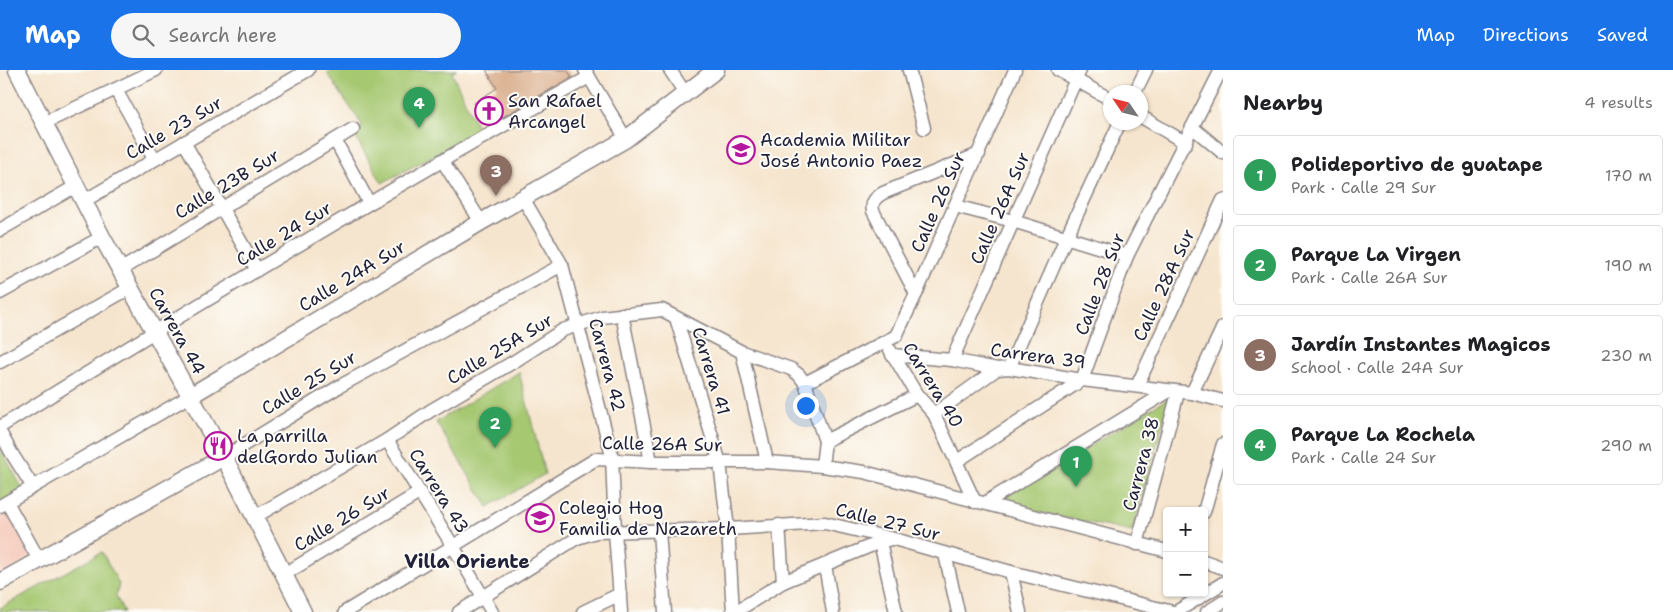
<!DOCTYPE html>
<html lang="en">
<head>
<meta charset="utf-8">
<style>
  :root { --surface:#fff; --page:#f6f6f6; --text:#202124; --muted:#757577; --line:#e0e0e0; --accent:#1a73e8 }
  body { margin:0; font-family:"Shantell Sans",sans-serif; background:var(--page); color:var(--text) }
  .controls { position:absolute; right:15px; bottom:15px; display:grid; overflow:hidden; border-radius:5px; box-shadow:0 1px 4px #0004 }
  .controls button { width:45px; height:45px; display:grid; place-items:center; padding:0; border:0; border-bottom:1px solid var(--line); background:var(--surface); color:var(--text); font:25px sans-serif }
  .compass { position:absolute; left:1103px; top:15px; width:45px; height:45px; border-radius:50%; background:var(--surface); box-shadow:0 1px 4px #0004; rotate:305deg }
  .you { position:absolute; left:805px; top:335px; width:18px; height:18px; margin:-12px; border:4px solid #fff; border-radius:50%; background:#1a73e8; box-shadow:0 0 0 8px #1a73e833 }
  .badge { display:grid; place-items:center; width:32px; height:32px; border-radius:50%; background:var(--accent); color:#fff; font-size:16px; font-weight:700 }
  .pin { position:absolute; translate:-50% -41px; filter:drop-shadow(0 1px 2px #0008) }
  .pin::after { content:''; position:absolute; top:26px; width:18px; height:15px; background:inherit; clip-path:polygon(0 0,100% 0,50% 100%) }
  .list { margin:0; padding:0; list-style:none }
  h2 { display:flex; justify-content:space-between; align-items:center; height:65px; margin:0; padding:0 20px; font-size:21px }
  h2 small { font-size:16px; font-weight:400; color:var(--muted) }
  .list li { display:grid; grid-template-columns:32px 1fr auto; gap:15px; align-items:center; box-sizing:border-box; height:80px; margin:0 10px 10px; padding:0 10px; border:1px solid var(--line); border-radius:5px }
  .list b { display:block; font-size:19px; white-space:nowrap }
  .list p { margin:0; font-size:16px; white-space:nowrap; color:var(--muted) }
  .list em { font-size:16px; font-style:normal; color:var(--muted) }
  .icon { flex:none; width:28px; height:28px; fill:none; stroke:currentColor; stroke-width:2; stroke-linecap:round; stroke-linejoin:round }
  .map { position:relative; flex:none; width:1223px; height:542px; overflow:hidden }
  header { display:flex; align-items:center; gap:30px; box-sizing:border-box; height:70px; padding:0 25px; background:var(--accent); color:#fff }
  header strong { font-size:24px }
  nav { display:flex; gap:28px; margin-inline-start:auto; font-size:18px }
  .search { width:350px; height:45px; background:var(--page); display:flex; align-items:center; gap:12px; box-sizing:border-box; padding:0 18px; border-radius:28px; color:var(--muted); font-size:19px }
  main { display:flex }
  aside { flex:1; background:var(--surface) }
  .map>svg:first-child { display:block }
</style>
</head>
<body>
<header>
<strong>Map</strong>
<div class="search"><svg class="icon" aria-label="search" viewBox="0 0 24 24"><circle cx="10" cy="10" r="6"/><path d="M15 15l6 6"/></svg>Search here</div>
<nav><a>Map</a><a>Directions</a><a>Saved</a></nav>
</header>
<main>
<div class="map">
<svg width="1223" height="542" viewBox="0 0 1223 542">
  <rect width="100%" height="100%" fill="#fdfcf7"/>
  <filter id="ink" filterUnits="userSpaceOnUse"><feTurbulence type="fractalNoise" baseFrequency=".02" numOctaves="2"/><feDisplacementMap in="SourceGraphic" scale="10" xChannelSelector="R" yChannelSelector="G"/><feConvolveMatrix kernelMatrix="1 2 1 2 8 2 1 2 1" color-interpolation-filters="sRGB"/></filter>
  <filter id="wash" filterUnits="userSpaceOnUse"><feTurbulence type="fractalNoise" baseFrequency=".0096" numOctaves="4" result="noise"/><feDisplacementMap in="SourceGraphic" scale="20" xChannelSelector="R" yChannelSelector="G"/><feGaussianBlur stdDeviation="1.12" result="paint"/><feColorMatrix in="noise" values="0 0 0 0 0 0 0 0 0 0 0 0 0 0 0 0 0 1.4 0 .05"/><feComposite in="paint" operator="in"/></filter>
  <g filter="url(#wash)">
    <rect width="100%" height="100%" fill="#f6e5ce"/>
    <path fill="#f6d2c4" d="M 7,435 L 34,484 L 0,506 L 0,439 Z"/>
    <g fill="#a6c871" stroke="#647556">
      <path d="M 332,0 L 457,0 L 452,3 L 479,61 L 382,113 L 356,68 L 362,55 L 327,3 Z"/>
      <path d="M 519,302 L 545,404 L 488,437 L 436,352 Z"/>
      <path d="M 1170,327 L 1132,462 L 995,433 Z"/>
      <path d="M 0,378 L 23,419 L 0,432 Z"/>
      <path d="M 102,482 L 119,514 L 116,526 L 124,542 L 0,542 L 0,538 Z"/>
    </g>
    <g id="blocks">
      <path fill="#daaf8d" d="M 486,0 L 567,0 L 572,7 L 487,56 L 474,33 L 497,18 Z"/>
    </g>
  </g>
  <g filter="url(#ink)">
    <use href="#blocks" fill-opacity="0" stroke="#8c8484" stroke-width="1"/>
    <g fill="none" stroke-linecap="round" stroke-linejoin="round">
      <defs>
        <g id="minor">
          <path d="M 585,0 L 626,69"/>
          <path d="M 670,0 L 685,23"/>
          <path d="M 909,0 L 924,58"/>
          <path d="M 1058,0 L 1110,29"/>
          <path d="M 116,20 L 154,89"/>
          <path d="M 1135,22 L 1146,0"/>
          <path d="M 1140,46 L 1186,73"/>
          <path d="M 44,53 L 156,0"/>
          <path d="M 1192,57 L 1223,83"/>
          <path d="M 335,70 L 369,133"/>
          <path d="M 184,72 L 257,200"/>
          <path d="M 442,90 L 481,152"/>
          <path d="M 523,128 L 562,195 L 612,386 L 615,462 L 621,542"/>
          <path d="M 84,131 L 308,0"/>
          <path d="M 955,136 L 1013,151 L 1127,186"/>
          <path d="M 0,160 L 76,116"/>
          <path d="M 120,200 L 353,59"/>
          <path d="M 0,223 L 102,167"/>
          <path d="M 916,224 L 873,141 C 871,132 875,128 883,123 L 979,84"/>
          <path d="M 622,244 L 651,392"/>
          <path d="M 676,248 L 720,393 L 728,459 L 733,542"/>
          <path d="M 890,280 L 917,325 L 934,344 L 975,432"/>
          <path d="M 742,282 L 767,392"/>
          <path d="M 892,285 L 952,290 L 997,299 L 1009,298 L 1082,310 L 1192,323 L 1223,331"/>
          <path d="M 952,290 L 1080,0"/>
          <path d="M 0,292 L 130,218"/>
          <path d="M 1009,298 L 1066,168 L 1120,52"/>
          <path d="M 805,313 L 896,266 L 916,224 L 1015,0"/>
          <path d="M 1137,316 L 1223,130"/>
          <path d="M 1192,323 L 1223,257"/>
          <path d="M 934,344 L 997,299"/>
          <path d="M 0,357 C 194,236 390,119 589,7"/>
          <path d="M 0,362 L 12,384 L 33,417"/>
          <path d="M 387,370 L 453,476 L 492,542"/>
          <path d="M 825,371 L 917,325"/>
          <path d="M 224,387 L 340,316 L 562,195"/>
          <path d="M 957,391 L 1082,310 L 1127,186 L 1221,0"/>
          <path d="M 7,432 L 39,490"/>
          <path d="M 985,433 L 1169,321"/>
          <path d="M 0,436 L 190,326"/>
          <path d="M 1204,442 L 1223,374"/>
          <path d="M 253,448 L 387,370 L 430,341 L 515,291 L 563,260 L 602,247 L 662,240 L 742,282 L 791,299 L 799,305 L 805,313 L 825,371 L 822,396"/>
          <path d="M 779,455 L 783,512"/>
          <path d="M 659,461 L 665,542"/>
          <path d="M 880,472 L 896,542"/>
          <path d="M 1137,474 L 1178,323"/>
          <path d="M 945,484 L 958,542"/>
          <path d="M 1204,491 L 1223,498"/>
          <path d="M 825,495 L 833,542"/>
          <path d="M 1011,502 L 1020,542"/>
          <path d="M 283,505 L 419,423"/>
          <path d="M 345,542 L 596,389 L 651,392 L 767,392 L 822,396 L 864,402 L 1167,481"/>
          <path d="M 459,542 L 577,468 L 596,462 L 728,459 L 825,453 L 894,469 L 1011,502 L 1173,542"/>
          <path d="M 583,542 L 620,524"/>
          <path d="M 735,542 L 783,512 L 880,472 L 891,469"/>
          <path d="M 1176,542 L 1223,513"/>
          <path d="M 1207,542 L 1223,532"/>
        </g>
        <g id="tertiary">
          <path d="M 17,0 L 102,167 L 224,387 L 303,542"/>
          <path d="M 190,326 L 481,152 L 626,69 L 716,0"/>
          <path d="M 0,512 L 224,387"/>
        </g>
      </defs>
      <use href="#minor" stroke="#8c8484" stroke-width="15"/>
      <use href="#tertiary" stroke="#8c8484" stroke-width="19"/>
      <use href="#minor" stroke="#fff" stroke-width="12"/>
      <use href="#tertiary" stroke="#fff" stroke-width="16"/>
    </g>
  </g>
  <defs>
    <symbol id="church-ring" viewBox="-11 -11 22 22"><circle r="9.5" fill="#fdfcf7" stroke="#b5179e" stroke-width="1.5"/><path d="M-1.2-6h2.4v3.5h3.3v2.4h-3.3V6h-2.4V-.1h-3.3v-2.4h3.3Z" fill="#b5179e"/></symbol>
    <symbol id="school-ring" viewBox="-11 -11 22 22"><circle r="9.5" fill="#fdfcf7" stroke="#b5179e" stroke-width="1.5"/><path d="M0-5L7-2L0 1L-7-2ZM-4 1L0 2.5L4 1V4Q0 6-4 4Z" fill="#b5179e"/></symbol>
    <symbol id="restaurant-ring" viewBox="-11 -11 22 22"><circle r="9.5" fill="#fdfcf7" stroke="#b5179e" stroke-width="1.5"/><path d="M-5-6h1v4h1v-4h1v4h1v-4h1v5L-1.5 .5V6h-2V.5L-5-1ZM5-6V6H3V1.5H1.5Q1.5-4 5-6Z" fill="#b5179e"/></symbol>
  </defs>
  <g fill-rule="evenodd">
    <use href="#church-ring" x="473" y="25" width="32" height="32"/>
    <use href="#school-ring" x="725" y="64" width="32" height="32"/>
    <use href="#restaurant-ring" x="202" y="360" width="32" height="32"/>
    <use href="#school-ring" x="524" y="432" width="32" height="32"/>
  </g>
  <g text-anchor="middle" stroke-width="4" stroke-linejoin="round" paint-order="stroke">
    <g font-size="18" fill="#22223b" stroke="#fdfcf7" text-anchor="start">
      <text x="508" y="37">San Rafael<tspan x="508" dy="21">Arcangel</tspan></text>
      <text x="760" y="76">Academia Militar<tspan x="760" dy="21">José Antonio Paez</tspan></text>
      <text x="237" y="372">La parrilla<tspan x="237" dy="21">delGordo Julian</tspan></text>
      <text x="559" y="444">Colegio Hog<tspan x="559" dy="21">Familia de Nazareth</tspan></text>
    </g>
    <g font-size="18" fill="#22223b" stroke="#fdfcf7">
      <text transform="translate(174 58) rotate(-30)" y="6">Calle 23 Sur</text>
      <text transform="translate(227 114) rotate(-31)" y="6">Calle 23B Sur</text>
      <text transform="translate(938 132) rotate(-66)" y="6">Calle 26 Sur</text>
      <text transform="translate(1000 138) rotate(-66)" y="6">Calle 26A Sur</text>
      <text transform="translate(284 164) rotate(-31)" y="6">Calle 24 Sur</text>
      <text transform="translate(352 206) rotate(-31)" y="6">Calle 24A Sur</text>
      <text transform="translate(1100 214) rotate(-69)" y="6">Calle 28 Sur</text>
      <text transform="translate(1164 215) rotate(-65)" y="6">Calle 28A Sur</text>
      <text transform="translate(177 261) rotate(61)" y="6">Carrera 44</text>
      <text transform="translate(500 279) rotate(-31)" y="6">Calle 25A Sur</text>
      <text transform="translate(1038 286) rotate(8)" y="6">Carrera 39</text>
      <text transform="translate(607 295) rotate(75)" y="6">Carrera 42</text>
      <text transform="translate(711 301) rotate(73)" y="6">Carrera 41</text>
      <text transform="translate(309 313) rotate(-31)" y="6">Calle 25 Sur</text>
      <text transform="translate(933 315) rotate(58)" y="6">Carrera 40</text>
      <text transform="translate(662 374) rotate(1)" y="6">Calle 26A Sur</text>
      <text transform="translate(1141 394) rotate(-75)" y="6">Carrera 38</text>
      <text transform="translate(439 421) rotate(58)" y="6">Carrera 43</text>
      <text transform="translate(342 449) rotate(-31)" y="6">Calle 26 Sur</text>
      <text transform="translate(888 452) rotate(14)" y="6">Calle 27 Sur</text>
    </g>
    <g font-size="19" font-weight="bold" fill="#22223b" stroke="#fdfcf7">
      <text x="467" y="498">Villa Oriente</text>
    </g>
  </g>
</svg>
<div class="controls">
<button>+</button>
<button>−</button>
</div>
<svg class="compass" viewBox="-18 -18 36 36"><path d="M0-13l5 13h-10z" fill="#e53935"/><path d="M0 13l5-13h-10z" fill="#757577"/></svg>
<div class="you"></div>
<div class="pin badge" style="left:1076px;top:417px;background:#2e9e5b">1</div>
<div class="pin badge" style="left:495px;top:378px;background:#2e9e5b">2</div>
<div class="pin badge" style="left:496px;top:126px;background:#8d6e63">3</div>
<div class="pin badge" style="left:419px;top:58px;background:#2e9e5b">4</div>
</div>
<aside>
<h2>Nearby<small>4 results</small></h2>
<ul class="list">
<li><span class="badge" style="background:#2e9e5b">1</span><div><b>Polideportivo de guatape</b><p>Park · Calle 29 Sur</p></div><em>170 m</em></li>
<li><span class="badge" style="background:#2e9e5b">2</span><div><b>Parque La Virgen</b><p>Park · Calle 26A Sur</p></div><em>190 m</em></li>
<li><span class="badge" style="background:#8d6e63">3</span><div><b>Jardín Instantes Magicos</b><p>School · Calle 24A Sur</p></div><em>230 m</em></li>
<li><span class="badge" style="background:#2e9e5b">4</span><div><b>Parque La Rochela</b><p>Park · Calle 24 Sur</p></div><em>290 m</em></li>
</ul>
</aside>
</main>
</body>
</html>
